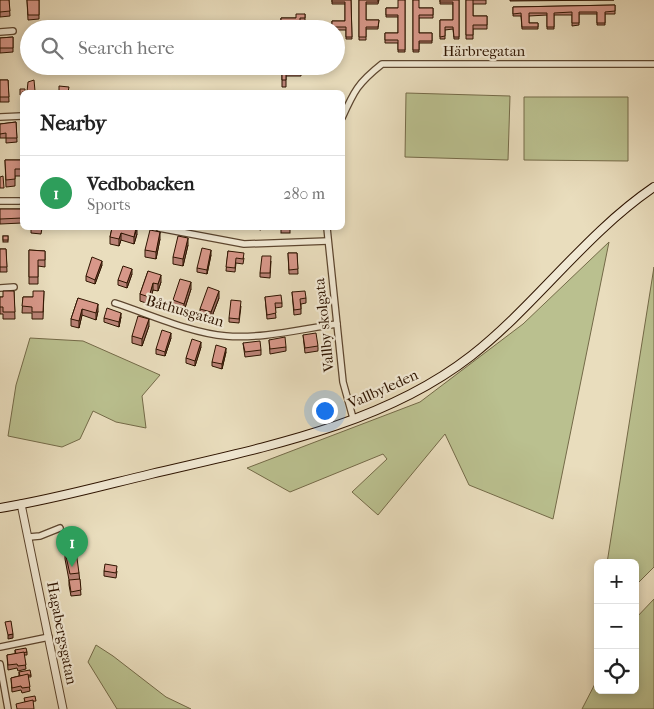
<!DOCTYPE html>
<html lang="en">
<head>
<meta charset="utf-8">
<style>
  :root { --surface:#fff; --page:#f6f6f6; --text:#222; --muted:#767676; --line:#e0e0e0; --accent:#8f2418 }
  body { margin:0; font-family:"IM FELL French Canon",serif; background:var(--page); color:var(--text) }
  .controls { position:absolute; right:15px; bottom:15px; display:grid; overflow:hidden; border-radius:8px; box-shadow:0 2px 8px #0003 }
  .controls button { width:45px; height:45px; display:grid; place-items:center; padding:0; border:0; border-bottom:1px solid var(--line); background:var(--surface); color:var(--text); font:25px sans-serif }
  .you { position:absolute; left:324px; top:410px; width:18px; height:18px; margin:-12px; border:4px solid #fff; border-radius:50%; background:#1a73e8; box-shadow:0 0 0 8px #1a73e833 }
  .badge { display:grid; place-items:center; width:32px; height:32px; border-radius:50%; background:var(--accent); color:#fff; font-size:16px; font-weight:700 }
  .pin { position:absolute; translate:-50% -41px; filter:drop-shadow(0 1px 2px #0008) }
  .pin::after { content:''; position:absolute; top:26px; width:18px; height:15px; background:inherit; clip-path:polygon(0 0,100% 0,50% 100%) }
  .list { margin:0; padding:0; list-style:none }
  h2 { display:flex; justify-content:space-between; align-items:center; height:65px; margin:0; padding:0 20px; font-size:21px }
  h2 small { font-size:16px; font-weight:400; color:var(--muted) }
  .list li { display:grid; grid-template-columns:32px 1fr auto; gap:15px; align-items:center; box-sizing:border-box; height:75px; padding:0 20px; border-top:1px solid var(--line) }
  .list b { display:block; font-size:19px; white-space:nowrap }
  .list p { margin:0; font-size:16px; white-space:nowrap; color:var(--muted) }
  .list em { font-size:16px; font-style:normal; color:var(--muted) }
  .icon { flex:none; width:28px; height:28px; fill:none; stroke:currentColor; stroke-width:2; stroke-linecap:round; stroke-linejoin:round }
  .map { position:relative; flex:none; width:654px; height:709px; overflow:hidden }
  .search { position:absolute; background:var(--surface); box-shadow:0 2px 8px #0003; left:20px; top:20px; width:325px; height:55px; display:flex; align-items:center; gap:12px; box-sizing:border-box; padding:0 18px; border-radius:28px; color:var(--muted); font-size:19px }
  .panel { position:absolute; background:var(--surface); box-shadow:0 2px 8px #0003; left:20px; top:90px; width:325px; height:140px; border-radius:8px }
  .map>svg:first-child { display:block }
</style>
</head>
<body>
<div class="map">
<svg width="654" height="709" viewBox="0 0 654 709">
  <rect width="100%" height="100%" fill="#e9ddbd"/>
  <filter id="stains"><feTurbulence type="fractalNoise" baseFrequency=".004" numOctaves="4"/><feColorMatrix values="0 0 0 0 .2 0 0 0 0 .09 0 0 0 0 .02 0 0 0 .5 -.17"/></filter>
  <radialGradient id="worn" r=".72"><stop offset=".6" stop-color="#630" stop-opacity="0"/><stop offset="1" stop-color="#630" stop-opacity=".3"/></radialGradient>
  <g fill="#bac08f" stroke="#746a48">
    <path d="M 406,93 L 510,96 L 508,160 L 405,157 Z"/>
    <path d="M 524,97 L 628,97 L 628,161 L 524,160 Z"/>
    <path d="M 609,242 L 553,519 L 469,485 L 445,434 L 378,515 L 352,492 L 387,459 L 383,454 L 290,492 L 247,468 L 420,402 L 523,324 Z"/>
    <path d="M 654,267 L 654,567 L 635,586 L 635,563 L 607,563 Z"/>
    <path d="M 30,338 L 83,341 L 160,375 L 142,396 L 146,428 L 116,422 L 93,411 L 80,439 L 62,447 L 8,436 L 16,385 Z"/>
    <path d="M 654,599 L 654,709 L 582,709 L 598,678 L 598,690 L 635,690 L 635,619 Z"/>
    <path d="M 96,645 L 113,656 L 166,697 L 191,709 L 117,709 L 88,662 Z"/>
  </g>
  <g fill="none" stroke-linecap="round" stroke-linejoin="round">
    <defs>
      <g id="minor">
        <path d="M 0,32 L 13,31"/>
        <path d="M 0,117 L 22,116"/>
        <path d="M 342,118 C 354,91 358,83 382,64 L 654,64"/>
        <path d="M 0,201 L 19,201"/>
        <path d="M 159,228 L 244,244 L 328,241"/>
        <path d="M 327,228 L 343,382 L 353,418"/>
        <path d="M 0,288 L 14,287"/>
        <path d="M 115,303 C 149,314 190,333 226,336 C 262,339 301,329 337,324"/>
        <path d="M 29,537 L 40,536 L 60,528"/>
        <path d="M 0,647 L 49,637"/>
        <path d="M 0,664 L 8,709"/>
      </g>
      <path id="tertiary" d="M 21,504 L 63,709"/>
      <path id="secondary" d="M 0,508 C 51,500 101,486 151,474 C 260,448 381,426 471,356 C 536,305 585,234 654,187"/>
    </defs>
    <use href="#minor" stroke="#5d462f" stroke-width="8"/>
    <use href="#tertiary" stroke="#5d462f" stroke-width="9"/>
    <use href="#secondary" stroke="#2e1400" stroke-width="10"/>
    <use href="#minor" stroke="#f1e9d4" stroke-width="5.5"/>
    <use href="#tertiary" stroke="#f1e9d4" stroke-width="7"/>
    <use href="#secondary" stroke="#f1e9d4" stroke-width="8"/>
  </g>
  <g fill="#ba8377" stroke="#2e1400">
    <path d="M 0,0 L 9,0 L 10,16 L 0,17 Z"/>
    <path d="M 27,0 L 39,0 L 39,19 L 28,20 Z"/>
    <path d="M 332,0 L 351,0 L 352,39 L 346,39 L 346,30 L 336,30 L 336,29 L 332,29 L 332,21 L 345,21 L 345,4 L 332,4 Z"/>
    <path d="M 359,0 L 379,0 L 378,4 L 366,4 L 366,20 L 379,20 L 378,29 L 366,29 L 366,40 L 359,40 Z"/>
    <path d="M 405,0 L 405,52 L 398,52 L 398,43 L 385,43 L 385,33 L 398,33 L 398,17 L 386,17 L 386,8 L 398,8 Z"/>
    <path d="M 413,0 L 419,8 L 433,8 L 433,18 L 419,18 L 419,33 L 432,33 L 432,43 L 419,43 L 419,52 L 413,52 Z"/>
    <path d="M 440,0 L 459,0 L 459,39 L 454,39 L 453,29 L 445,30 L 445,39 L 440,39 L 440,20 L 453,20 L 453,4 L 440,4 Z"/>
    <path d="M 466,0 L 486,0 L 486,4 L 473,4 L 473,16 L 487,16 L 487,29 L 473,29 L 473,39 L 466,39 Z"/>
    <path d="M 510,0 L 614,0 L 510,1 Z"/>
    <path d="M 615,5 L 615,14 L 605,14 L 605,25 L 597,25 L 597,14 L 579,14 L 579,25 L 572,26 L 572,15 L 554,15 L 554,29 L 547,29 L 547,15 L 529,16 L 529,23 L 538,23 L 538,29 L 522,29 L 521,16 L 513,16 L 513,7 Z"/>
    <path d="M 305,14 L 305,25 L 303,25 L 303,27 L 314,29 L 281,29 L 281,18 L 296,18 Z"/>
    <path d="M 13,37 L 13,52 L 0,53 L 0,38 Z"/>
    <path d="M 190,66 L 303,66 L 303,69 L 301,69 L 301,76 L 286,76 L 286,87 L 282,87 L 282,70 L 269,73 L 269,69 L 247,68 L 244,74 L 238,73 L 237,68 L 224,68 L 224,71 L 218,71 L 218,68 L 204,68 L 204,71 L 197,71 L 197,68 L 190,68 Z"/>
    <path d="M 0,80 L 8,80 L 9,102 L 0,102 Z"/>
    <path d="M 16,122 L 17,142 L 6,143 L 6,138 L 0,138 L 0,124 Z"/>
    <path d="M 5,160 L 22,160 L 22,176 L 15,176 L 15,186 L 6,187 Z"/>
    <path d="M 0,209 L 22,209 L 22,223 L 0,224 Z"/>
    <path d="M 31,228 L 42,228 L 41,234 L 31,233 Z"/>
    <path d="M 112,228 L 137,234 L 134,244 L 121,240 L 119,246 L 110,244 L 110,237 Z"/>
    <path d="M 251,228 L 261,228 L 261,230 Z"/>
    <rect x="281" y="228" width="9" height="5"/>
    <rect x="3" y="236" width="5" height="6"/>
    <path d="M 160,239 L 156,259 L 145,257 L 145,250 Z"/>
    <path d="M 188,245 L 183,266 L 173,264 L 173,257 Z"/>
    <path d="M 0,249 L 6,249 L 7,272 L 0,272 Z"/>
    <path d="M 29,250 L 45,251 L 45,267 L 38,266 L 38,284 L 29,284 Z"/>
    <path d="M 228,251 L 244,258 L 243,264 L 236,263 L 235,272 L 226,271 Z"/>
    <path d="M 288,253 L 297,253 L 298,274 L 289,274 Z"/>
    <path d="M 211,255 L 207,274 L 197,272 L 197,268 Z"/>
    <path d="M 271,261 L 270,278 L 260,277 L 260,273 Z"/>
    <path d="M 102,265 L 95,284 L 86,281 L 86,276 Z"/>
    <path d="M 148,271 L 161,282 L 158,291 L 153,290 L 149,304 L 140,301 L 140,294 Z"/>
    <path d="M 132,274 L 127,288 L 118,285 L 118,280 Z"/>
    <path d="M 191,289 L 184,311 L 173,307 L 173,300 Z"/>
    <path d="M 14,291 L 15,319 L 3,319 L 3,314 L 0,314 L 0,297 L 3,297 Z"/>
    <path d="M 44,291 L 43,319 L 32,319 L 32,313 L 22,313 L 23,297 L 33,297 Z"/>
    <path d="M 292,292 L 306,298 L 306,303 L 301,304 L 301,314 L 294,315 Z"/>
    <path d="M 265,297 L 282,303 L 282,307 L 275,308 L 276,318 L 267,319 Z"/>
    <path d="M 78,298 L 98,311 L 96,320 L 82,315 L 79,328 L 71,326 L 71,319 Z"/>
    <path d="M 219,298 L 211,319 L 200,316 L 200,309 Z"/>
    <path d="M 241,306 L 239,323 L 229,322 L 229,318 Z"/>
    <path d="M 121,317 L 119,327 L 104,322 L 104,318 Z"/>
    <path d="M 149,326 L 142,346 L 132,343 L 132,336 Z"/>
    <path d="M 303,335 L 318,346 L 318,351 L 305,353 Z"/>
    <path d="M 171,338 L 165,356 L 156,354 L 156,349 Z"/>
    <path d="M 269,340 L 286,347 L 286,351 L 270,354 Z"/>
    <path d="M 243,343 L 261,350 L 261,355 L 245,357 Z"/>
    <path d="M 201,347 L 195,366 L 186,363 L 186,358 Z"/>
    <path d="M 226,352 L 222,369 L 212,366 L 212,362 Z"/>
    <path d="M 65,552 L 79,573 L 81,595 L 71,596 L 69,585 L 69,580 L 65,559 Z"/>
    <path d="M 104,571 L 117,571 L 116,578 L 104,576 Z"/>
    <path d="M 15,650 L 27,652 L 27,655 L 24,655 L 26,669 L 18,671 L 17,668 L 8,670 L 7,655 L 15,654 Z"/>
    <path d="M 19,672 L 31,675 L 31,677 L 28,677 L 30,691 L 22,693 L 21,690 L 12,692 L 11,678 L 19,676 Z"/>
  </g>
  <g fill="#976a61" stroke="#2e1400">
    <path d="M 244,66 L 247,66 L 247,68 L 244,74 Z"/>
    <path d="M 269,66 L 282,66 L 282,70 L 269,73 Z"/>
    <path d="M 137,228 L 137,234 L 134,244 L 134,237 Z"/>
    <path d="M 160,232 L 160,239 L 156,259 L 156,252 Z"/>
    <path d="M 121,233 L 121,240 L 119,246 L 119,239 Z"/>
    <path d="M 188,238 L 188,245 L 183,266 L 183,259 Z"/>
    <path d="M 211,250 L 211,255 L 207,274 L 207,270 Z"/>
    <path d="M 102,261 L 102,265 L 95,284 L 95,280 Z"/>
    <path d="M 132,269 L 132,274 L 127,288 L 127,283 Z"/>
    <path d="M 161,275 L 161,282 L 158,291 L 158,284 Z"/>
    <path d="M 191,282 L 191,289 L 184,311 L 184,304 Z"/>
    <path d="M 153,283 L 153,290 L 149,304 L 149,297 Z"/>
    <path d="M 219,291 L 219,298 L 211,319 L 211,312 Z"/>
    <path d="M 98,304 L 98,311 L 96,320 L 96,313 Z"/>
    <path d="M 82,309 L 82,315 L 79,328 L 79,321 Z"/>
    <path d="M 121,313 L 121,317 L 119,327 L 119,322 Z"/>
    <path d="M 149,319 L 149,326 L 142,346 L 142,339 Z"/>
    <path d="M 171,333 L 171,338 L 165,356 L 165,352 Z"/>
    <path d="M 201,342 L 201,347 L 195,366 L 195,361 Z"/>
    <path d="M 226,348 L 226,352 L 222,369 L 222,364 Z"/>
    <path d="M 13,634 L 13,638 L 8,639 L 8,635 Z"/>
  </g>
  <g fill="#d8988a" stroke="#2e1400">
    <path d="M 0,0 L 9,0 L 10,11 L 0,12 Z"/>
    <path d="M 27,0 L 39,0 L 39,15 L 28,15 Z"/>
    <path d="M 332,0 L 351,0 L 352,37 L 346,37 L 346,27 L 332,27 L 332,21 L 345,21 L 345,2 L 332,2 Z"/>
    <path d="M 359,0 L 378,0 L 378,2 L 366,2 L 366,20 L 379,20 L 378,27 L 366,27 L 366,37 L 359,37 Z"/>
    <path d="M 398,0 L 405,0 L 405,50 L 398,50 L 398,40 L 385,40 L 385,33 L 398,33 L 398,15 L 386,15 L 386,8 L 398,8 Z"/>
    <path d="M 413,0 L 419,0 L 419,8 L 433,8 L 433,15 L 419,15 L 419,33 L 432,33 L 432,41 L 419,41 L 419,50 L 413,50 Z"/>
    <path d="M 440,0 L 459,0 L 459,37 L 454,37 L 453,27 L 445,27 L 445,36 L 440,37 L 440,20 L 453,20 L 453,2 L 440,2 Z"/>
    <path d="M 466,0 L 473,0 L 473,16 L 487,16 L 487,25 L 473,25 L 473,35 L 466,35 Z"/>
    <path d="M 615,5 L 615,11 L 605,12 L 605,23 L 597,23 L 597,12 L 579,12 L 579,23 L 572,23 L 572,12 L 554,13 L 554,27 L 547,27 L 547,13 L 529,13 L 529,23 L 538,23 L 538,27 L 522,27 L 521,13 L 513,14 L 513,7 Z"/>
    <path d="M 296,14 L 305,14 L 305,18 L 300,18 L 300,21 L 303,21 L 300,27 L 314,27 L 314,29 L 281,28 L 281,18 L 296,18 Z"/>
    <path d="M 13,37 L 13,48 L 0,48 L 0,38 Z"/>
    <path d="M 282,66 L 301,66 L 301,69 L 286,70 L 286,80 L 282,80 Z"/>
    <path d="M 0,80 L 8,80 L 9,97 L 0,97 Z"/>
    <path d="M 34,80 L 35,91 L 41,91 L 41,92 L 27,92 L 28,82 Z"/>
    <path d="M 59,86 L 69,87 L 68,92 L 59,92 Z"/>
    <path d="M 20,89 L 25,89 L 25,92 L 22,92 L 22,95 L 20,95 Z"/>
    <path d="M 16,122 L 17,138 L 6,138 L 6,133 L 0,134 L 0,124 Z"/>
    <path d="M 5,160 L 22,160 L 22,169 L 15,169 L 15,179 L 6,180 Z"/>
    <path d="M 3,176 L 4,188 L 0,188 L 0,177 Z"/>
    <path d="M 0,209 L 22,209 L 22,218 L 0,219 Z"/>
    <path d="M 112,228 L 136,228 L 134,237 L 121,233 L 119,239 L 110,237 Z"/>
    <path d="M 150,230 L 160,232 L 156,252 L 145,250 Z"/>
    <rect x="3" y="236" width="5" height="4"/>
    <path d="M 178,236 L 188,238 L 183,259 L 173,257 Z"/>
    <path d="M 202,248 L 211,250 L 207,270 L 197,268 Z"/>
    <path d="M 0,249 L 6,249 L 7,267 L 0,267 Z"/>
    <path d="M 29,250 L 45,251 L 45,260 L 38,260 L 38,277 L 29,277 Z"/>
    <path d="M 228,251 L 244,253 L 243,259 L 236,258 L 235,268 L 226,267 Z"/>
    <path d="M 288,253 L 297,253 L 298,269 L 289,270 Z"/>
    <path d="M 262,256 L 271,256 L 270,273 L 260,273 Z"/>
    <path d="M 92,257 L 102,261 L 95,280 L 86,276 Z"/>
    <path d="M 123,266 L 132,269 L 127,283 L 118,280 Z"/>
    <path d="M 148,271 L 161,275 L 158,284 L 153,283 L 149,297 L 140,294 Z"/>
    <path d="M 180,279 L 191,282 L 184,304 L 173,300 Z"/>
    <path d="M 208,287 L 219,291 L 211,312 L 200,309 Z"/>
    <path d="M 3,291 L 14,291 L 15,312 L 3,312 L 3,307 L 0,307 L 0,297 L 3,297 Z"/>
    <path d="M 33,291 L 44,291 L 43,312 L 32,312 L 32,307 L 22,306 L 23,297 L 33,297 Z"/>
    <path d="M 305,291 L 306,298 L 300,299 L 301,309 L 294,310 L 292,292 Z"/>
    <path d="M 281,295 L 282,303 L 275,303 L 276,313 L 267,315 L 265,297 Z"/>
    <path d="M 78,298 L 98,304 L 96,313 L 82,309 L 79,321 L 71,319 Z"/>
    <path d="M 231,300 L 241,301 L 239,319 L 229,318 Z"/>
    <path d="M 107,308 L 121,313 L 119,322 L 104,318 Z"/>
    <path d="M 138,316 L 149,319 L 142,339 L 132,336 Z"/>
    <path d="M 162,330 L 171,333 L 165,352 L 156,349 Z"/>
    <path d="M 316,333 L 318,346 L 305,348 L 303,335 Z"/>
    <path d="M 285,337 L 286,347 L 270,349 L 269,340 Z"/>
    <path d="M 192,339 L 201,342 L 195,361 L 186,358 Z"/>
    <path d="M 260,341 L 261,350 L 245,352 L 243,343 Z"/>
    <path d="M 216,345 L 226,348 L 222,364 L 212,362 Z"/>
    <path d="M 76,551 L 79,573 L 70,574 L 65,552 Z"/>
    <path d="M 105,564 L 117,566 L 116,573 L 104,571 Z"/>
    <path d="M 80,579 L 81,590 L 71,592 L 69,580 Z"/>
    <path d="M 11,621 L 13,634 L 8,635 L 5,622 Z"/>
    <path d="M 26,648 L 27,652 L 16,654 L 15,650 Z"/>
    <path d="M 24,652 L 26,665 L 18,666 L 17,664 L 8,665 L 7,655 Z"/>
    <path d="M 30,670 L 31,675 L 20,676 L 19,672 Z"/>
    <path d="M 28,674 L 30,687 L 22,688 L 21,686 L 12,688 L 11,678 Z"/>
    <path d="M 35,696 L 36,701 L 25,702 L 24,698 Z"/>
    <path d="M 33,700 L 34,709 L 17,709 L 16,704 Z"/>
  </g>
  <g text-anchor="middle" stroke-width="4.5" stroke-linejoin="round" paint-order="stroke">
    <g font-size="15" fill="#2e1400" stroke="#f1e9d4">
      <text x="484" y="56">Härbregatan</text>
      <text transform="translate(185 311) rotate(16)" y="5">Båthusgatan</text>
      <text transform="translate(324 325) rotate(-96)" y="5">Vallby skolgata</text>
      <text transform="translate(383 389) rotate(-24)" y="5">Vallbyleden</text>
      <text transform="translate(62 633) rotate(79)" y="5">Hagabergsgatan</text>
    </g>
  </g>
  <rect width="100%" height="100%" filter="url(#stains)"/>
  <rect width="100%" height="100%" fill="url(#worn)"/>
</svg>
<div class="controls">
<button>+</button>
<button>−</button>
<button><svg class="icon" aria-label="locate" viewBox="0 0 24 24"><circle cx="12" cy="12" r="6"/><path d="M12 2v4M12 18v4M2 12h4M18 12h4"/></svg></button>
</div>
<div class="you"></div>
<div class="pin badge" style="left:72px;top:567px;background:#2e9e5b">1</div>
<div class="search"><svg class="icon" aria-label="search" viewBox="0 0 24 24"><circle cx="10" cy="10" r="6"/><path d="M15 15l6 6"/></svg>Search here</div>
<section class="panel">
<h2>Nearby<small></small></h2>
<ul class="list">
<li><span class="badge" style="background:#2e9e5b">1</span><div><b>Vedbobacken</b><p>Sports</p></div><em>280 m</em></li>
</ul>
</section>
</div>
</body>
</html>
